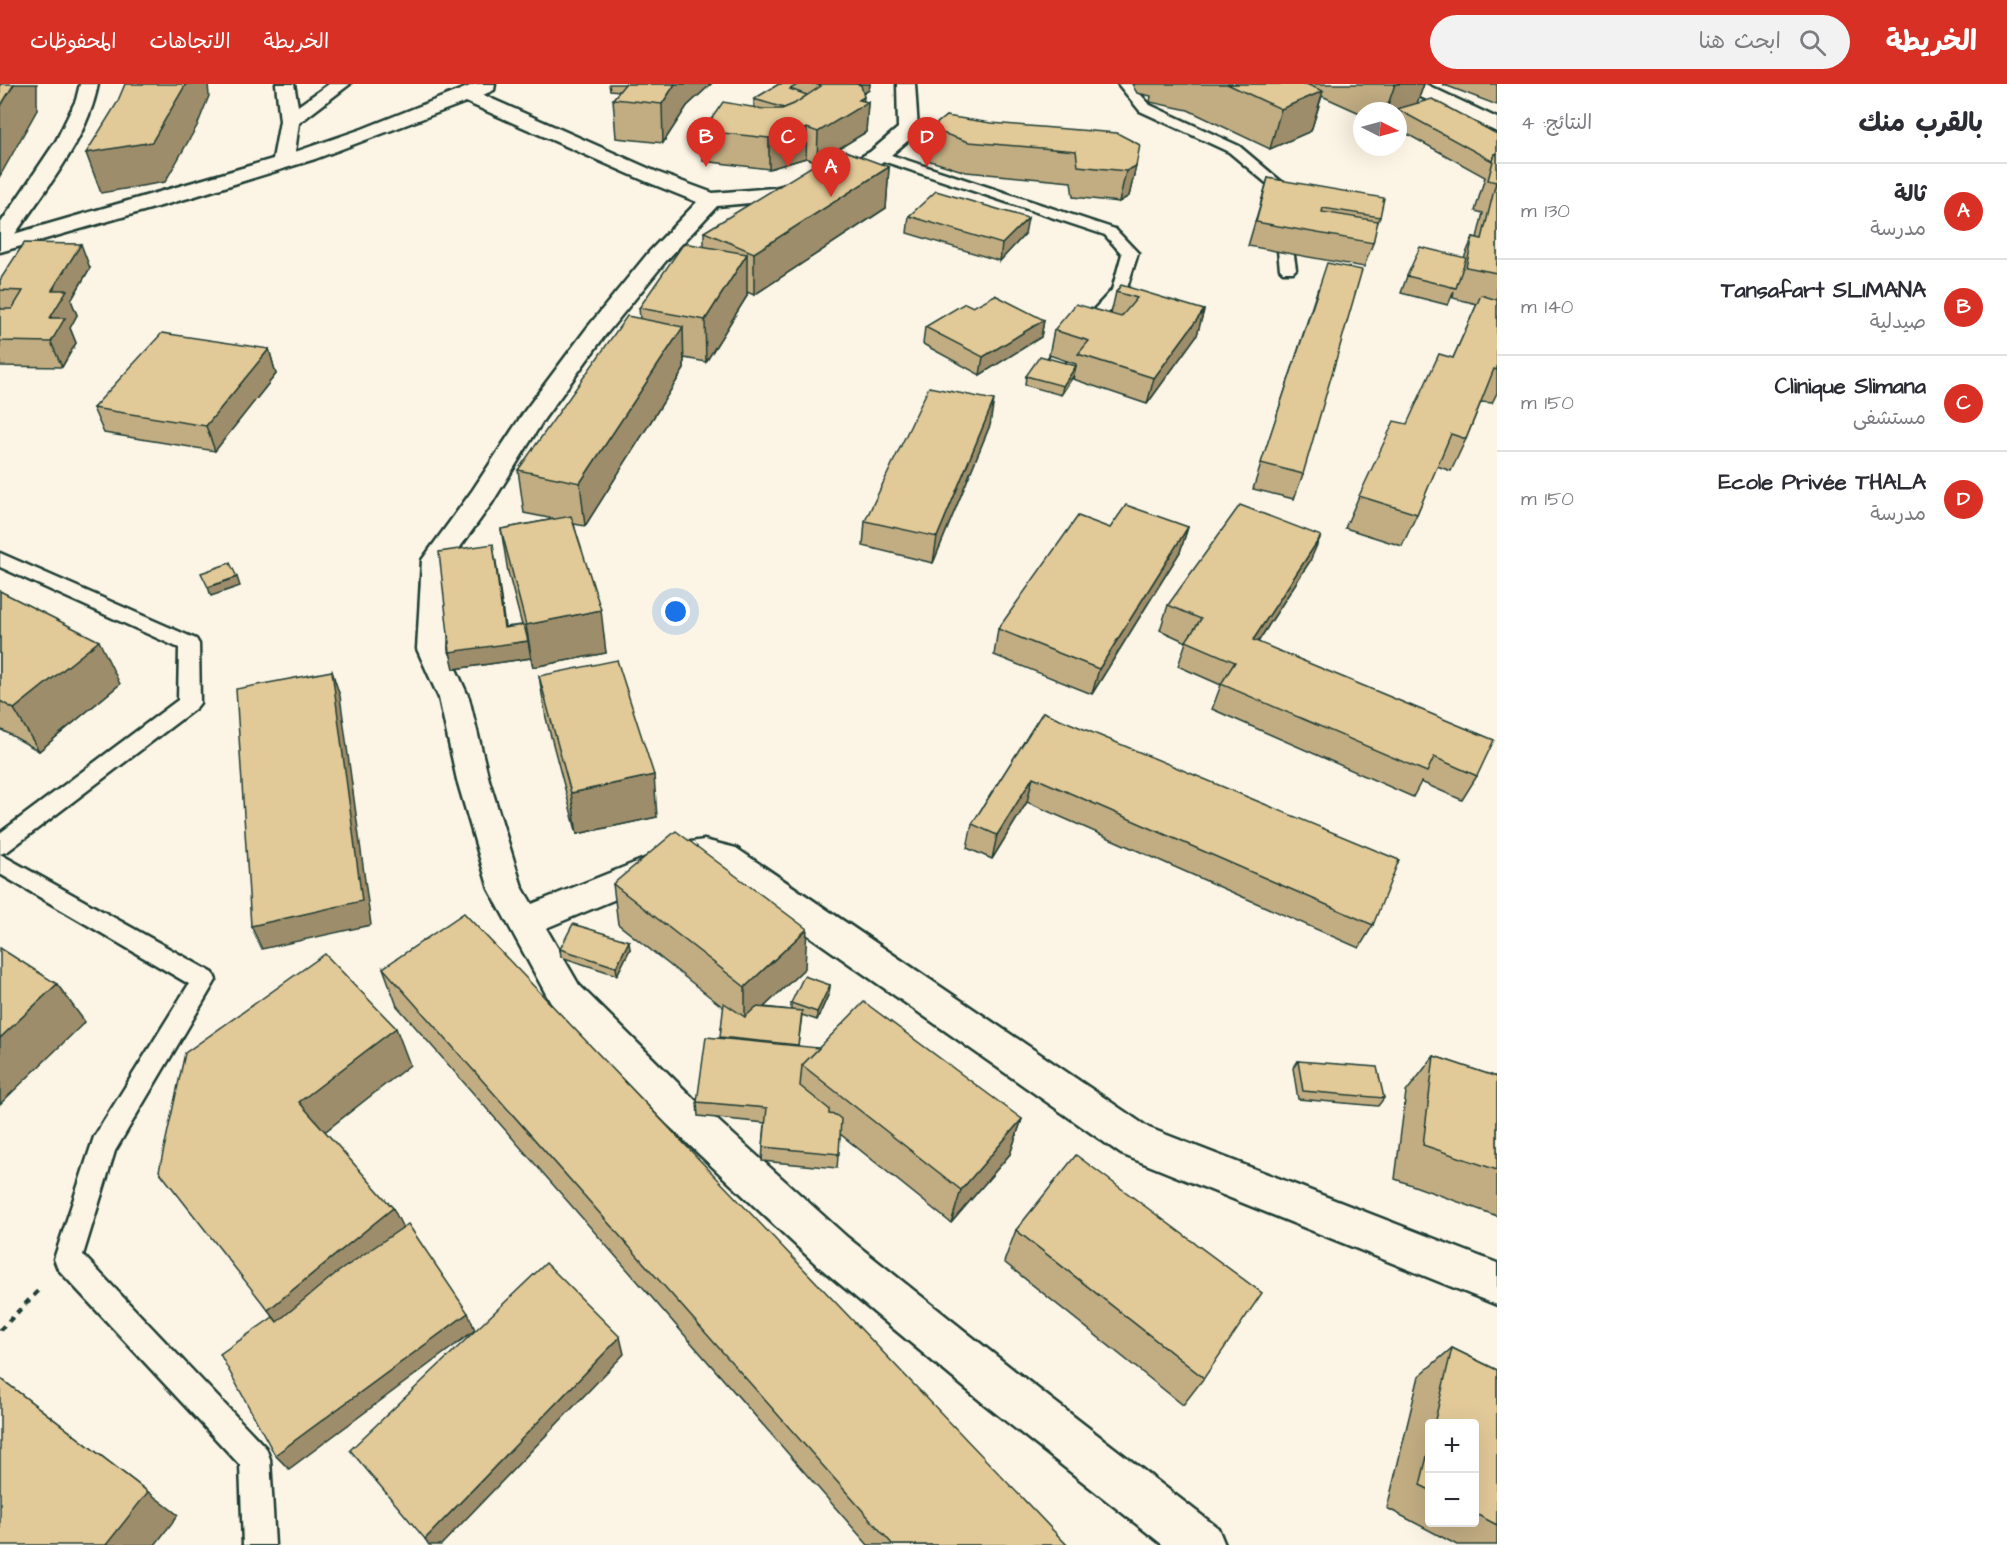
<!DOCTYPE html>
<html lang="ar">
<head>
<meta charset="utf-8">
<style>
  :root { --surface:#fff; --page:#f2f2f3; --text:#2b2b33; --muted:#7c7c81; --line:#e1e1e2; --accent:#d93025 }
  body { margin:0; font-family:"Architects Daughter","Playpen Sans Arabic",sans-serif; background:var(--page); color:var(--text); direction:rtl }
  .controls { position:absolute; right:18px; bottom:18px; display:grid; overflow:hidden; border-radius:6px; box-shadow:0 6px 24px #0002 }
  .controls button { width:54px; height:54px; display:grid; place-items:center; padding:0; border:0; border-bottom:2px solid var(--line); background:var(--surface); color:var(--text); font:30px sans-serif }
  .compass { position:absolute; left:1353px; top:18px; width:54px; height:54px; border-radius:50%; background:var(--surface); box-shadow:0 6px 24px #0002; rotate:96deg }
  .you { position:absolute; left:676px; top:528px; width:21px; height:21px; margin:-15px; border:4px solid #fff; border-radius:50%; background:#1a73e8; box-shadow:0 0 0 9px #1a73e833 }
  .badge { display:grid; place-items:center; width:39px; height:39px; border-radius:50%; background:var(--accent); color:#fff; font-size:20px; font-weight:700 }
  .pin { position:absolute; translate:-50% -50px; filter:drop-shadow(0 2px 3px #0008) }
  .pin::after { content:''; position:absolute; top:32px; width:21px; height:18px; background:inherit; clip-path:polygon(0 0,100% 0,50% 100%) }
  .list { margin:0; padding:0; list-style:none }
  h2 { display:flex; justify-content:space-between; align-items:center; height:78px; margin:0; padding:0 24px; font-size:26px }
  h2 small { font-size:20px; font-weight:400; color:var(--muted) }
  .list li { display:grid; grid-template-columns:39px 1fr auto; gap:18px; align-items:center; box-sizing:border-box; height:96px; padding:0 24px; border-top:2px solid var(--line) }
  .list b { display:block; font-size:22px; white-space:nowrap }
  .list p { margin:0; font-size:20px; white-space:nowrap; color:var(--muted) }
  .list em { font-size:20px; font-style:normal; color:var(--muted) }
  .icon { flex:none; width:33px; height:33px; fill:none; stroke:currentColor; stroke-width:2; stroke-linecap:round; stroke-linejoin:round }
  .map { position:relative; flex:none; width:1497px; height:1461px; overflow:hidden; direction:ltr }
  header { display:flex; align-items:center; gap:36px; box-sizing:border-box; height:84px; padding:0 30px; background:var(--accent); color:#fff }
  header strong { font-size:28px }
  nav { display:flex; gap:33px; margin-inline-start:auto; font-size:21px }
  .search { width:420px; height:54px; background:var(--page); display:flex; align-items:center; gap:15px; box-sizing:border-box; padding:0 21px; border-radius:33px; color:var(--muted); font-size:22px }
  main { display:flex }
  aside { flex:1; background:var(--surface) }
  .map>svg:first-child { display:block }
</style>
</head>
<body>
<header>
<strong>الخريطة</strong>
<div class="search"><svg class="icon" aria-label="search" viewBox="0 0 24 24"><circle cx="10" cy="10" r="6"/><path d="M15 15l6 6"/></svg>ابحث هنا</div>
<nav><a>الخريطة</a><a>الاتجاهات</a><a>المحفوظات</a></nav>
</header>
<main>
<aside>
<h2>بالقرب منك<small>النتائج: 4</small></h2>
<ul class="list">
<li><span class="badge">A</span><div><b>ثالة</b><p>مدرسة</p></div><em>130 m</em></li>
<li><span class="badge">B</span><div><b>Tansafart SLIMANA</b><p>صيدلية</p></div><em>140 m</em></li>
<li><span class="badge">C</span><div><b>Clinique Slimana</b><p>مستشفى</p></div><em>150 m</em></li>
<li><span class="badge">D</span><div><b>Ecole Privée THALA</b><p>مدرسة</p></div><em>150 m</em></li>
</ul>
</aside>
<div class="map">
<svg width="1497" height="1461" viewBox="0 0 1497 1461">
  <rect width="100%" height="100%" fill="#fcf5e5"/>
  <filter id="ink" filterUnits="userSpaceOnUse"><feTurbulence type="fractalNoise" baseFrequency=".0167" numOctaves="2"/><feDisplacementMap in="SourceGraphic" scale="12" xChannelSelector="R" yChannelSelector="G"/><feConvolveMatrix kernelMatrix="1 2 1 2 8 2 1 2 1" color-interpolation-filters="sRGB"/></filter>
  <g filter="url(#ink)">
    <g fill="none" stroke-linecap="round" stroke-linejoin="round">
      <defs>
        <g id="lane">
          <path d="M 1118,0 L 1131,0 L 1150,21 L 1239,62 L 1283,99 L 1296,185 L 1293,188 L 1283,188 L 1280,185 L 1271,103 L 1229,68 L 1140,27 Z"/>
          <path d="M 879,67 L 1115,145 L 1138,169 L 1125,210 L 1050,294 L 1038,294 L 1036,290 L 1038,286 L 1112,206 L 1122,170 L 1105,151 L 874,74 L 872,71 L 874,68 Z"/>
          <path d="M 0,469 L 196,555 L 199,560 L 200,619 L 196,624 L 8,767 L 0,770 L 213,889 L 216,896 L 115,1067 L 83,1171 L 266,1364 L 270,1375 L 275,1461 L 243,1461 L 240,1381 L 58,1185 L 54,1175 L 94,1053 L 189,900 L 0,790 L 0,749 L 178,616 L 179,564 L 0,483 Z"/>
        </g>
        <g id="street">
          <path d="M 276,0 L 294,0 L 298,22 L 329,0 L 350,0 L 299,39 L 295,68 L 362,45 L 475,0 L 495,0 L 494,6 L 483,11 L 659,89 L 713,109 L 774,104 L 828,91 L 870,68 L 898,44 L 897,0 L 915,0 L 918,46 C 913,53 905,59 898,65 C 849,110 781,117 717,122 L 665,178 L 603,254 L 544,335 L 492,419 L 450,477 L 447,565 L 469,614 L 489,696 L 522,803 L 532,820 L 684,759 L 704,756 L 736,764 L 1149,1044 L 1497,1179 L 1497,1221 L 1121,1070 L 714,785 L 704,782 L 688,785 L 546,844 L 579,901 L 695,1016 L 847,1153 L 1015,1287 L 1218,1444 L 1225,1461 L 1163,1461 L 983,1319 L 817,1181 L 667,1040 L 553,923 L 489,805 L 457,696 L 439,614 L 417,565 L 422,476 L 472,407 L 524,328 L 587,244 L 649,168 L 697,118 L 645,97 L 466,18 L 315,75 L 192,113 L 0,168 L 0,154 L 273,75 L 280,37 Z"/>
          <path d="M 1399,0 L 1425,0 L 1497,34 L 1497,48 L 1401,4 Z"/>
        </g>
        <path id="secondary" d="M 80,0 L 98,0 C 87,58 43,108 11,156 L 8,161 L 0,163 L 0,140 L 56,57 L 76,16 Z"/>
      </defs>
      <use href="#lane" stroke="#1f3d34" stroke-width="5"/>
      <use href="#street" stroke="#1f3d34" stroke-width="5"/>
      <use href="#secondary" stroke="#1f3d34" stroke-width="5"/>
      <path stroke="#1f3d34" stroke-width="4.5" stroke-dasharray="6 6" stroke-linecap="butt" d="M 0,1246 L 41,1204"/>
      <use href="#lane" fill="#fcf5e5" fill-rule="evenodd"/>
      <use href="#street" fill="#fcf5e5" fill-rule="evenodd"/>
      <use href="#secondary" fill="#fcf5e5" fill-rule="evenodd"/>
    </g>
    <g fill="#c2ad83" stroke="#1f3d34" stroke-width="1.5" fill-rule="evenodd">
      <path d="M 609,0 L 711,0 L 687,22 L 663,59 L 616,54 L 613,15 L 620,7 L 610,6 Z"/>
      <path d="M 779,0 L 870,0 L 869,6 L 863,10 L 863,17 L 868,18 L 866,48 L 817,78 L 806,74 L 769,85 L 703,77 L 703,47 L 754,24 L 754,15 Z"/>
      <path d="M 1133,0 L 1424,0 L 1417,19 L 1497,50 L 1497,309 L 1492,319 L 1481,318 L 1466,355 L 1451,387 L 1437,382 L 1417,430 L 1402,462 L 1345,444 L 1359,412 L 1453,274 L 1477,220 L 1453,214 L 1454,207 L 1448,221 L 1401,209 L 1407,192 L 1464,174 L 1473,153 L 1477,154 L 1483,129 L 1475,127 L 1485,93 L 1398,45 L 1398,27 L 1362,27 L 1362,30 L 1322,12 L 1311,47 L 1270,65 L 1188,26 L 1150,18 L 1151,12 L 1137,9 L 1133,2 Z"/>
      <path d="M 1442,0 L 1497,0 L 1497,21 Z"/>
      <path d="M 946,32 L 1136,82 L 1129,112 L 1119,118 L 1073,113 L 1071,98 L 966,88 L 927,76 L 930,45 Z"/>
      <path d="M 889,83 L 886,124 L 754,211 L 747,208 L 747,212 L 706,278 L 684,274 L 684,285 L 585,442 L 574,440 L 606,569 L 533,583 L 531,574 L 454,585 L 496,478 L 505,543 L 522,541 L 508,488 L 501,445 L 554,435 L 524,429 L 518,386 L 640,234 L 639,224 L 704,162 L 704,148 Z"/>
      <path d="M 1268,94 L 1380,133 L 1376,143 L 1373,159 L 1364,183 L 1248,162 Z"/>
      <path d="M 909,132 L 1025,150 L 1000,177 L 907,149 Z"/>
      <path d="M 90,184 L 71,217 L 77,231 L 70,244 L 76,259 L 62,283 L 0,282 L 0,225 L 1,225 L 0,222 L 0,196 Z"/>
      <path d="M 1318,204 L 1303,390 L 1294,415 L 1253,405 Z"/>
      <path d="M 1116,208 L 1204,226 L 1197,251 L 1147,320 L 1073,295 L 1074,291 L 1061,311 L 1025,301 L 1026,292 L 1076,282 L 1076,280 L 1049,271 L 1054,246 L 1111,230 Z"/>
      <path d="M 1044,236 L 1041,253 L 980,291 L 923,260 L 925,243 Z"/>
      <path d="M 269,265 L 276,290 L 215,367 L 104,349 L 93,324 Z"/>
      <path d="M 990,341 L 933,479 L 863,462 L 865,437 Z"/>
      <path d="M 1188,443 L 1180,468 L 1092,610 L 994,571 L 998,545 L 1110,444 Z"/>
      <path d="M 1310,477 L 1258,558 L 1477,692 L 1462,716 L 1421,698 L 1413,713 L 1212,625 L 1221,601 L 1178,582 L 1186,558 L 1160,546 L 1168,521 Z"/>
      <path d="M 0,507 L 120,600 L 39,667 L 0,645 Z"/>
      <path d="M 539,592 L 657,733 L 577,750 L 546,634 Z"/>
      <path d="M 1043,628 L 1373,841 L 1359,864 L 1027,718 L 992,775 L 967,764 L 972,740 Z"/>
      <path d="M 613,800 L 805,884 L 764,923 L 791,926 L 791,919 L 830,901 L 829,909 L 817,936 L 802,931 L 798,962 L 1022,1035 L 1010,1070 L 951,1139 L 840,1050 L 837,1084 L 762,1077 L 763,1063 L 765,1039 L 698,1032 L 697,1018 L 720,955 L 724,924 L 618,840 Z"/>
      <path d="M 560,865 L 630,865 L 617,891 L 561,873 Z"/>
      <path d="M 383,884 L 1067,1461 L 868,1461 L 397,922 Z"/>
      <path d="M 1434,972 L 1497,993 L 1497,1132 L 1395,1095 L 1406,1008 Z"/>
      <path d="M 1298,977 L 1384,1014 L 1378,1022 L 1298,1015 L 1293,984 Z"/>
      <path d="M 1016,1146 L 1204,1294 L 1183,1321 L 1004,1178 Z"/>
      <path d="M 1452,1264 L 1497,1286 L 1497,1461 L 1457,1461 L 1387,1424 L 1419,1292 ZM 1430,1340 L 1474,1340 L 1474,1438 L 1430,1438 Z"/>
    </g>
    <g fill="#9e8d6a" stroke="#1f3d34" stroke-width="1.5">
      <path d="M 14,0 L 37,0 L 37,26 L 0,92 L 0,23 Z"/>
      <path d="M 186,0 L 208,0 L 209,12 L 197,42 L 165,98 L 101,109 L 86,69 Z"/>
      <path d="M 675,0 L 711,0 L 687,22 L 663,59 L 662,20 Z"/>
      <path d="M 847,0 L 870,0 L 869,6 L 858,13 Z"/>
      <path d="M 1395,0 L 1424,0 L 1415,25 L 1397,25 L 1397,27 L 1386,27 Z"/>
      <path d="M 1323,7 L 1311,47 L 1270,65 L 1281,25 Z"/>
      <path d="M 864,13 L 863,22 L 868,18 L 866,48 L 817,78 L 818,48 L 859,16 Z"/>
      <path d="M 807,44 L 806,74 L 769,85 L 769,54 Z"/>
      <path d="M 1136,82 L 1129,112 L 1119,118 L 1126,87 Z"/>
      <path d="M 889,83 L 886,124 L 754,211 L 754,169 Z"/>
      <path d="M 1028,134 L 1025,150 L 1000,177 L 1002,160 Z"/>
      <path d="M 81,160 L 90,184 L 71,216 L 77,231 L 70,244 L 76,259 L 62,283 L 51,258 L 50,234 L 52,206 Z"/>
      <path d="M 747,170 L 747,212 L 706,278 L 705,236 Z"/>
      <path d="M 1204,226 L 1197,251 L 1147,320 L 1154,294 Z"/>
      <path d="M 1044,236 L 1041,253 L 980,291 L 983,273 Z"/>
      <path d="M 683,243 L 684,285 L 585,442 L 580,399 Z"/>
      <path d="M 269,265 L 276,290 L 215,367 L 206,342 Z"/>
      <path d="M 1076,282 L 1074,291 L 1061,311 L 1063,302 Z"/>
      <path d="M 994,316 L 990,341 L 933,479 L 937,453 Z"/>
      <path d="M 1188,443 L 1180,468 L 1092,610 L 1099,585 Z"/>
      <path d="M 1321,452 L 1310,477 L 1243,581 L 1253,556 Z"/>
      <path d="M 493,460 L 507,560 L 528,557 L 531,574 L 454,585 L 450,568 L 504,544 Z"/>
      <path d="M 237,493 L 240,502 L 211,512 L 208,503 Z"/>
      <path d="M 601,526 L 606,569 L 533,583 L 526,541 Z"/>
      <path d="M 99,557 L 120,600 L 39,667 L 14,625 Z"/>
      <path d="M 332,587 L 340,612 L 371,841 L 262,865 L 251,842 Z"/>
      <path d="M 654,691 L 657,733 L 577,750 L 571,709 Z"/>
      <path d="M 1033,693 L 1027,718 L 992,775 L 997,751 Z"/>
      <path d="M 807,845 L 805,884 L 745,941 L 745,903 Z"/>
      <path d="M 629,857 L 630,865 L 617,891 L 616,883 Z"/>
      <path d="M 57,900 L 85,938 L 0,1020 L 0,954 Z"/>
      <path d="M 830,901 L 829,909 L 817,936 L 817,928 Z"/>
      <path d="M 396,944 L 410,981 L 318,1053 L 299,1018 Z"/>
      <path d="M 1022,1035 L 1010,1070 L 951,1139 L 961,1106 Z"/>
      <path d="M 393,1124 L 409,1156 L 290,1255 L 268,1226 Z"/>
      <path d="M 468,1229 L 475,1246 L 289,1385 L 275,1371 Z"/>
      <path d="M 620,1253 L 624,1270 L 441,1461 L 429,1461 L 425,1455 Z"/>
      <path d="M 3,1296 L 178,1431 L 155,1461 L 106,1461 Z"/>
    </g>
    <g fill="#e2c998" stroke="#1f3d34" stroke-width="1.5">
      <path d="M 0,0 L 14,0 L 0,23 Z"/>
      <path d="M 125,0 L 186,0 L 152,58 L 86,69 L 117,19 Z"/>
      <path d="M 625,0 L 675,0 L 662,20 L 613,15 Z"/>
      <path d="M 779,0 L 799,0 L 790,5 L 807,11 L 794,20 L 784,24 L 754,15 Z"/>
      <path d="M 815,0 L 856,0 L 861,1 L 864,13 L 859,16 L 868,18 L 818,48 L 807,44 L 769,54 L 703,47 L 723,18 L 763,25 L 782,25 L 794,20 L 821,2 Z"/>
      <path d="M 1227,0 L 1306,0 L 1323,7 L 1281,25 Z"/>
      <path d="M 1432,15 L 1497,50 L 1497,70 L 1495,70 L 1492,77 L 1397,25 Z"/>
      <path d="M 946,32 L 991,39 L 1117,49 L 1140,61 L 1136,82 L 1126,87 L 1078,82 L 1076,67 L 969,58 L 930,45 Z"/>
      <path d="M 840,65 L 889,83 L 754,169 L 704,148 Z"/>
      <path d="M 1495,70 L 1497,70 L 1497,189 L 1466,183 L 1473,153 L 1482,155 L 1496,98 L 1488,96 Z"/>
      <path d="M 1268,94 L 1384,114 L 1380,133 L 1323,124 L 1322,128 L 1378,137 L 1373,159 L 1256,138 Z"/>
      <path d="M 936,107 L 1028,134 L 1002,160 L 909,132 Z"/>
      <path d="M 24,159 L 81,160 L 52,206 L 67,206 L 50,234 L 65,234 L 51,258 L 0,257 L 0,225 L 12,225 L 23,207 L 0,206 L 0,196 Z"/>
      <path d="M 684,159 L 747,170 L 705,236 L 639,224 Z"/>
      <path d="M 1420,163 L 1466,174 L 1456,204 L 1407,192 Z"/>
      <path d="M 1327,179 L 1362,186 L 1303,390 L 1261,379 Z"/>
      <path d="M 1121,201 L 1204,226 L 1154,294 L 1078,270 L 1089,257 L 1054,246 L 1076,220 L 1121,233 L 1137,214 L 1116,208 Z"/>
      <path d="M 995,211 L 1044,236 L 983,273 L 925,243 L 965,219 L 973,223 Z"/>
      <path d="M 1481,211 L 1497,216 L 1497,286 L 1494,285 L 1466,355 L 1451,350 L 1417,430 L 1359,412 L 1394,337 L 1407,340 L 1439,270 L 1453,274 Z"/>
      <path d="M 627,232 L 683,243 L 580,399 L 518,386 Z"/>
      <path d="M 162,249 L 269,265 L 206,342 L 93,324 Z"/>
      <path d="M 1040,272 L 1076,282 L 1063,302 L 1026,292 Z"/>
      <path d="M 929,303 L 994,316 L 937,453 L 865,437 Z"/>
      <path d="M 1126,421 L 1188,443 L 1099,585 L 998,545 L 1078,432 L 1110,444 Z"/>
      <path d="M 1240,421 L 1321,452 L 1253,556 L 1494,656 L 1477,692 L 1434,673 L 1427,688 L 1221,600 L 1235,578 L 1186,557 L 1201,535 L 1168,521 Z"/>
      <path d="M 571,432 L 601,526 L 526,541 L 501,445 Z"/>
      <path d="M 493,460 L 504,544 L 524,541 L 528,557 L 450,568 L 439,468 Z"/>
      <path d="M 230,479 L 237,493 L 208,503 L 201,489 Z"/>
      <path d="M 0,507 L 99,557 L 14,625 L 0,617 Z"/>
      <path d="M 617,576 L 654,691 L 571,709 L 539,592 Z"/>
      <path d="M 332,587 L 362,817 L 251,842 L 236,605 Z"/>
      <path d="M 1043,628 L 1399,776 L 1373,841 L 1033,693 L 997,751 L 972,740 Z"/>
      <path d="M 676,747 L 807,845 L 745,903 L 613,800 Z"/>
      <path d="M 464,829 L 1067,1461 L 893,1461 L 383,884 Z"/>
      <path d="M 573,840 L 629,857 L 616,883 L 560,865 Z"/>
      <path d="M 0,864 L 57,900 L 0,954 Z"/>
      <path d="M 325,870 L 396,944 L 299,1018 L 393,1124 L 268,1226 L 159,1087 L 185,969 Z"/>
      <path d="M 804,892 L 830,901 L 817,928 L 791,919 Z"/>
      <path d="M 864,918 L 1022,1035 L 961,1106 L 802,981 Z"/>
      <path d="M 724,919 L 745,933 L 756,923 L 802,927 L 798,961 L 720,953 Z"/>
      <path d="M 706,953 L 819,964 L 802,981 L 800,1002 L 829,1025 L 829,1030 L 836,1031 L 841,1035 L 839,1070 L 763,1063 L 767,1024 L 697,1018 Z"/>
      <path d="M 1434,972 L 1497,993 L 1497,1086 L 1423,1061 Z"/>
      <path d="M 1298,977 L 1377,983 L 1384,1014 L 1303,1007 Z"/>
      <path d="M 1076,1071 L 1262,1209 L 1204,1294 L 1016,1146 Z"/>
      <path d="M 408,1140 L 468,1229 L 275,1371 L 220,1270 L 273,1233 L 277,1238 L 335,1190 Z"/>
      <path d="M 546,1179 L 620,1253 L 425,1455 L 350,1366 Z"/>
      <path d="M 1452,1264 L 1497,1286 L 1497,1441 L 1474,1429 L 1474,1340 L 1434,1340 Z"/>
      <path d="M 0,1294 L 148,1408 L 106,1461 L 0,1461 Z"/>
      <path d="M 1430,1360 L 1430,1406 L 1420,1401 Z"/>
    </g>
  </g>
</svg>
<div class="controls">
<button>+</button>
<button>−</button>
</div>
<svg class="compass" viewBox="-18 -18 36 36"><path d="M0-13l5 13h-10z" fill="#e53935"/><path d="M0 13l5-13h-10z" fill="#7c7c81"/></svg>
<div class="you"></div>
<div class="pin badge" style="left:831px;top:113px">A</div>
<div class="pin badge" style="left:706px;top:83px">B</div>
<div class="pin badge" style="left:788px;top:83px">C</div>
<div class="pin badge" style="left:927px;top:83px">D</div>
</div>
</main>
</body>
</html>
